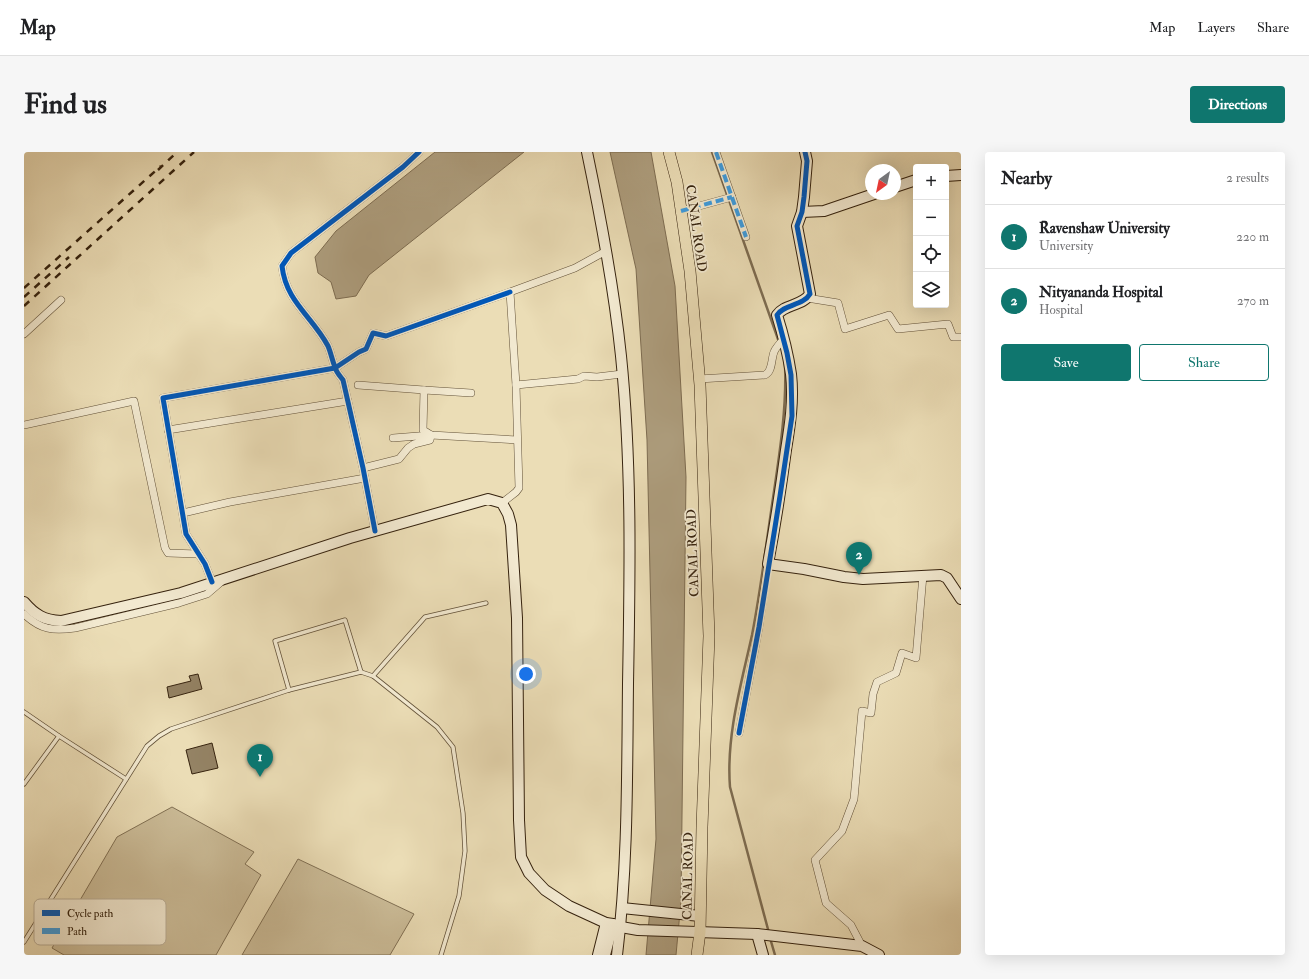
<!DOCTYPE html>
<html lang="en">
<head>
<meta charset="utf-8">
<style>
  :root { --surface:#fff; --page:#f6f6f6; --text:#202124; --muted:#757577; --line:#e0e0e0; --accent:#0f766e }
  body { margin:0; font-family:"IM FELL Double Pica",serif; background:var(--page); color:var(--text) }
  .controls { position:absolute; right:12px; top:12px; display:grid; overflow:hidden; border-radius:4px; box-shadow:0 4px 16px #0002 }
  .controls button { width:36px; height:36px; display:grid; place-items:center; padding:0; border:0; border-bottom:1px solid var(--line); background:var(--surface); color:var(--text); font:20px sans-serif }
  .compass { position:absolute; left:841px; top:12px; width:36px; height:36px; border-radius:50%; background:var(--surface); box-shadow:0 4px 16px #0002; rotate:213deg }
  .you { position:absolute; left:502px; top:522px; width:14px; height:14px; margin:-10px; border:3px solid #fff; border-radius:50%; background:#1a73e8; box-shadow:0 0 0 6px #1a73e833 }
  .badge { display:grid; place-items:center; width:26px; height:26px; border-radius:50%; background:var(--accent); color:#fff; font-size:13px; font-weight:700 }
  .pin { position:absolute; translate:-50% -33px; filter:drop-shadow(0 1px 2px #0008) }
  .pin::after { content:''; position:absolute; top:21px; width:14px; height:12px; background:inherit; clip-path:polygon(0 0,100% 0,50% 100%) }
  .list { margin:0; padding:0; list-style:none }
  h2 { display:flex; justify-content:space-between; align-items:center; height:52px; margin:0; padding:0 16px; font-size:17px }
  h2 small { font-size:13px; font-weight:400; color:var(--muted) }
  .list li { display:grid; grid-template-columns:26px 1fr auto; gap:12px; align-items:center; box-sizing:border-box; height:64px; padding:0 16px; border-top:1px solid var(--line) }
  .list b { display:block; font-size:15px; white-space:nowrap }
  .list p { margin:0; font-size:13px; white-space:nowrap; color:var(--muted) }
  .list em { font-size:13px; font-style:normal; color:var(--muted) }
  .actions { display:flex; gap:8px; padding:12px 16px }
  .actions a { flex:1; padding:9px 0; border:1px solid var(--accent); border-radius:4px; text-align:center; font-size:14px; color:var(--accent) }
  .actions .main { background:var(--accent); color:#fff }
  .icon { flex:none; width:22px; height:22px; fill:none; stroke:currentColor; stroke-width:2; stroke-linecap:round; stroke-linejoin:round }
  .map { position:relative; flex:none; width:937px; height:803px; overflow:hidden; border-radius:4px }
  header { display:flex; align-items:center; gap:24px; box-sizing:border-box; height:56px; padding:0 20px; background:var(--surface); border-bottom:1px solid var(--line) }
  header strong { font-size:19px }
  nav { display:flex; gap:22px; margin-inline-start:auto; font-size:14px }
  .intro { display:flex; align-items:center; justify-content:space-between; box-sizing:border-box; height:96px; padding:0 24px }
  h1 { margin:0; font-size:28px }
  .button { padding:10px 18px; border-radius:4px; background:var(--accent); color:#fff; font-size:14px; font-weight:700 }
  main { display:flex; gap:24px; padding:0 24px }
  aside { flex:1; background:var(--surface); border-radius:4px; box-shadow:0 4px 16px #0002 }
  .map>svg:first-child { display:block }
</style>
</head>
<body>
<header>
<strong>Map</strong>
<nav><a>Map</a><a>Layers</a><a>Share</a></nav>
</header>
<div class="intro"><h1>Find us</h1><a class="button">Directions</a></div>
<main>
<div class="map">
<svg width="937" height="803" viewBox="0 0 937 803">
  <rect width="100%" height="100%" fill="#ebddb6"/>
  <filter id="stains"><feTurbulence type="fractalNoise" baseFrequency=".005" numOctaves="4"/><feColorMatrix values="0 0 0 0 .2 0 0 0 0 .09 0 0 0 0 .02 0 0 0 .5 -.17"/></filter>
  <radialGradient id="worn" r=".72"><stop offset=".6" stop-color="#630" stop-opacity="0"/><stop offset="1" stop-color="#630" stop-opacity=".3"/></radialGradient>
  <g fill="#ccbd99" stroke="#807054">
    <path d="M 148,655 L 230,700 L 221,712 L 237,723 L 192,803 L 40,803 L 28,796 L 93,685 Z"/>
    <path d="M 274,707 L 390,762 L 366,803 L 218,803 Z"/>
  </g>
  <g fill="#ad9d7d" stroke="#7d6c51">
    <path d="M 411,0 L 500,0 L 345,123 L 332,144 L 312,147 L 307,130 L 294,121 L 291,105 L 312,79 Z"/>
    <path d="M 586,0 L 627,0 L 651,134 L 662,325 L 657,749 L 652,803 L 622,803 L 632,687 L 623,288 L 612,117 Z"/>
  </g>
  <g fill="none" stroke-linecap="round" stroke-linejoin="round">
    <g stroke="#7d6c51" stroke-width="2.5">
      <path d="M 688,0 L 755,190"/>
      <path d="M 745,781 L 706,635 C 702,584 717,533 728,483 C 736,442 741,401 747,360 C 754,311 763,261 761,212"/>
      <path d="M 746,786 L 751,803"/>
    </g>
  </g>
  <g fill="#948365" stroke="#35220e">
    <path d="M 174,522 L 178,537 L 145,546 L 143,535 L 167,529 L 165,524 Z"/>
    <path d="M 188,591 L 194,616 L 168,622 L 162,598 Z"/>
  </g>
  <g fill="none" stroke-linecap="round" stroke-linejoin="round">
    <defs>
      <g id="lane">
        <path d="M 349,524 L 401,465 L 462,451"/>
        <path d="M 265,538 L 251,489 L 321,468 L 337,520"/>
        <path d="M 0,560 L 35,584"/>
        <path d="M 0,632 L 35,584 L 102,627"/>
        <path d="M 0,790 L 123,594 L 135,584 L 147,577 L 265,538 L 337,520 L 349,524 L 413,575 L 429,595 L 439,661 L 441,699 L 435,744 L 417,803"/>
      </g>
      <g id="street">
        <path d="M 692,0 L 722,85"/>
        <path d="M 657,59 L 708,45"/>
        <path d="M 783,146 L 814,151 L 821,177 L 865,163 L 874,177 L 924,172 L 929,185 L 937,185"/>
        <path d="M 0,182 L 37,148"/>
        <path d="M 675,227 L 741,223 C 749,219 747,207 750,200 C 752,195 756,191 760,187"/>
        <path d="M 334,233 L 400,238 L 399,278 L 407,283 L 493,288"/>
        <path d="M 492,233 L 554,227 L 560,224 L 573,225 L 598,222"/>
        <path d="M 400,238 L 447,241"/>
        <path d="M 0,273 L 110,249 L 141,396 L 144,401 L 174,402"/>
        <path d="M 144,278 L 324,249"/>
        <path d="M 339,316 L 375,307 L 384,296 L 390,292 L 406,288 L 407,283 L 369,286"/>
        <path d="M 478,351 L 492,340 L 495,336 L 492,233 L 486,140 L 551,116 L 582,99"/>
        <path d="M 159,361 L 206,350 L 341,326"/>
        <path d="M 351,379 L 339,316 L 319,228 C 316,224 312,220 311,215 C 308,208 307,201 304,194 C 288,164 262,150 258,114 L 267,101 L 379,15 L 395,0"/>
        <path d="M 188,430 L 181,412 L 162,382 L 139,246 L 311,216 L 335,200 L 342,197 L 349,181 L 362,184 L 486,140"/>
        <path d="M 0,462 C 17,478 29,479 51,476 L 155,451 L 183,442 L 197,430"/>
        <path d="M 715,581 L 735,475 L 744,412"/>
        <path d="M 838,794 L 827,773 L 802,751 L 791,708 L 818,679 L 830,647 L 838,559 L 847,561 L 849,542 L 853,530 L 872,521 L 878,501 L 892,506 L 899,423"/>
      </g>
      <g id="secondary">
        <path d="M 563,0 C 577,67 590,136 597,204 C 608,313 606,423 604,532 C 603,622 604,713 593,803"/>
        <path d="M 781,0 L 783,9 L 780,45 L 778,60 L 773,74 L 786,142 C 779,154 760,152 753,163 C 759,182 764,202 767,222 C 770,248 766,273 762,298 C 757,336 751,374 744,412 L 780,417 L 820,425 L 839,427 L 917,423 L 923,426 L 937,447"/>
        <path d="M 922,24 L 937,23"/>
        <path d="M 871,35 L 892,28"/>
        <path d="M 778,60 L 800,59 L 850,42"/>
        <path d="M 0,450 C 11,463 20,468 37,469 L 157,441 L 326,386 L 464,347 L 478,351 L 484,362 L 487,373 L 493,466 L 495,668 L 497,705 L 505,721 L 521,738 L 545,754 L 582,771 L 589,772 L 597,775 L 614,778 L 733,782 L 838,794 L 855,803"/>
        <path d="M 598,756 L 676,764"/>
        <path d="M 733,782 L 739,803"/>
        <path d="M 574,803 L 582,771"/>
        <path d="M 581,803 L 589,772"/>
      </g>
      <path id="primary" d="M 645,0 L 653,30 L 666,119 L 676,233 L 685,484 L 678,675 L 676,780 L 673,803"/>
    </defs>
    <use href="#lane" stroke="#625138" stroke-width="5"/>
    <use href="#street" stroke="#625138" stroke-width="8"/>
    <use href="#secondary" stroke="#35220e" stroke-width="12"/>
    <use href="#primary" stroke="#35220e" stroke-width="12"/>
    <use href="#lane" stroke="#f2e9d0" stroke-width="3.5"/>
    <use href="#street" stroke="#f2e9d0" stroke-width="7"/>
    <use href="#secondary" stroke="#f2e9d0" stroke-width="10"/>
    <use href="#primary" stroke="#ebddb6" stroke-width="11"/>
    <g stroke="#35220e" stroke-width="2.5" stroke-dasharray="7 7" stroke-linecap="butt">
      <path d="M 134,18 L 153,0"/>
      <path d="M 0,136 L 137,14"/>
      <path d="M 0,145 L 45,105"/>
      <path d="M 0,154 L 170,0"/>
    </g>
    <g stroke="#3e9cde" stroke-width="4" stroke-dasharray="8 4" stroke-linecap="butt">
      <path d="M 692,0 L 722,85"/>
      <path d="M 657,59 L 708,45"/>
    </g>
    <defs>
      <g id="cycleway">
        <path d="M 351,379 L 339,316 L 319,228 C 316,224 312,220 311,215 C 308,208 307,201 304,194 C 288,164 262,150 258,114 L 267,101 L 379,15 L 395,0"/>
        <path d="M 188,430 L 181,412 L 162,382 L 139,246 L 311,216 L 335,200 L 342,197 L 349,181 L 362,184 L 486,140"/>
        <path d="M 715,581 L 735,475 L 756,344 L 768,264 L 767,223 L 763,201 L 753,163 C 760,152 779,154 786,142 L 773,74 L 778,60 L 780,45 L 783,9 L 781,0"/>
      </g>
    </defs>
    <use href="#cycleway" stroke="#f2e9d0" stroke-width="8"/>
    <use href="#cycleway" stroke="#0057b8" stroke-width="5"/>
  </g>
  <g text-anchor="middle" stroke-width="3.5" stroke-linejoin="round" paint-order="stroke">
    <g font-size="13" fill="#35220e" stroke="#f2e9d0">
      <text transform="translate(673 76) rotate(82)" y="5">CANAL ROAD</text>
      <text transform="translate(668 401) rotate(-92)" y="5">CANAL ROAD</text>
      <text transform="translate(663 724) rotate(-89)" y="5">CANAL ROAD</text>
    </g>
  </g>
  <rect x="10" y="747" width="132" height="46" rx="6" fill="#f2e9d0" stroke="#b9ad96" stroke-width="1"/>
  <rect x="18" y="758" width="18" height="6" fill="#0057b8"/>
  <rect x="18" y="776" width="18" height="6" fill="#3e9cde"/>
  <g font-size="11" fill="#35220e">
    <text x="43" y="765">Cycle path</text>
    <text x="43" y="783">Path</text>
  </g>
  <rect width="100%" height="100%" filter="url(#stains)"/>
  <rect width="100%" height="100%" fill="url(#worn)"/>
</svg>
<div class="controls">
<button>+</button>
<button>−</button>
<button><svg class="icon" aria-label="locate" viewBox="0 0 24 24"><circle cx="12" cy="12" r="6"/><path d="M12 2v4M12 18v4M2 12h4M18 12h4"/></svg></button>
<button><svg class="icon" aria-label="layers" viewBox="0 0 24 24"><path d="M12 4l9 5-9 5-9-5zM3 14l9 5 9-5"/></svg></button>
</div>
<svg class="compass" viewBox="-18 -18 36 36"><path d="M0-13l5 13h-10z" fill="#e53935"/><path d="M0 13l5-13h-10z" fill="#757577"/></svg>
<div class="you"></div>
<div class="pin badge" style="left:236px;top:625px">1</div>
<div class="pin badge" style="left:835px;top:423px">2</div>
</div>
<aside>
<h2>Nearby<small>2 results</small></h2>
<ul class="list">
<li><span class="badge">1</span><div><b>Ravenshaw University</b><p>University</p></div><em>220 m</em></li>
<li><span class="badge">2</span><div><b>Nityananda Hospital</b><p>Hospital</p></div><em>270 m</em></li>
</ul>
<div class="actions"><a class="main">Save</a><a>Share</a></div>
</aside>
</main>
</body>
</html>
